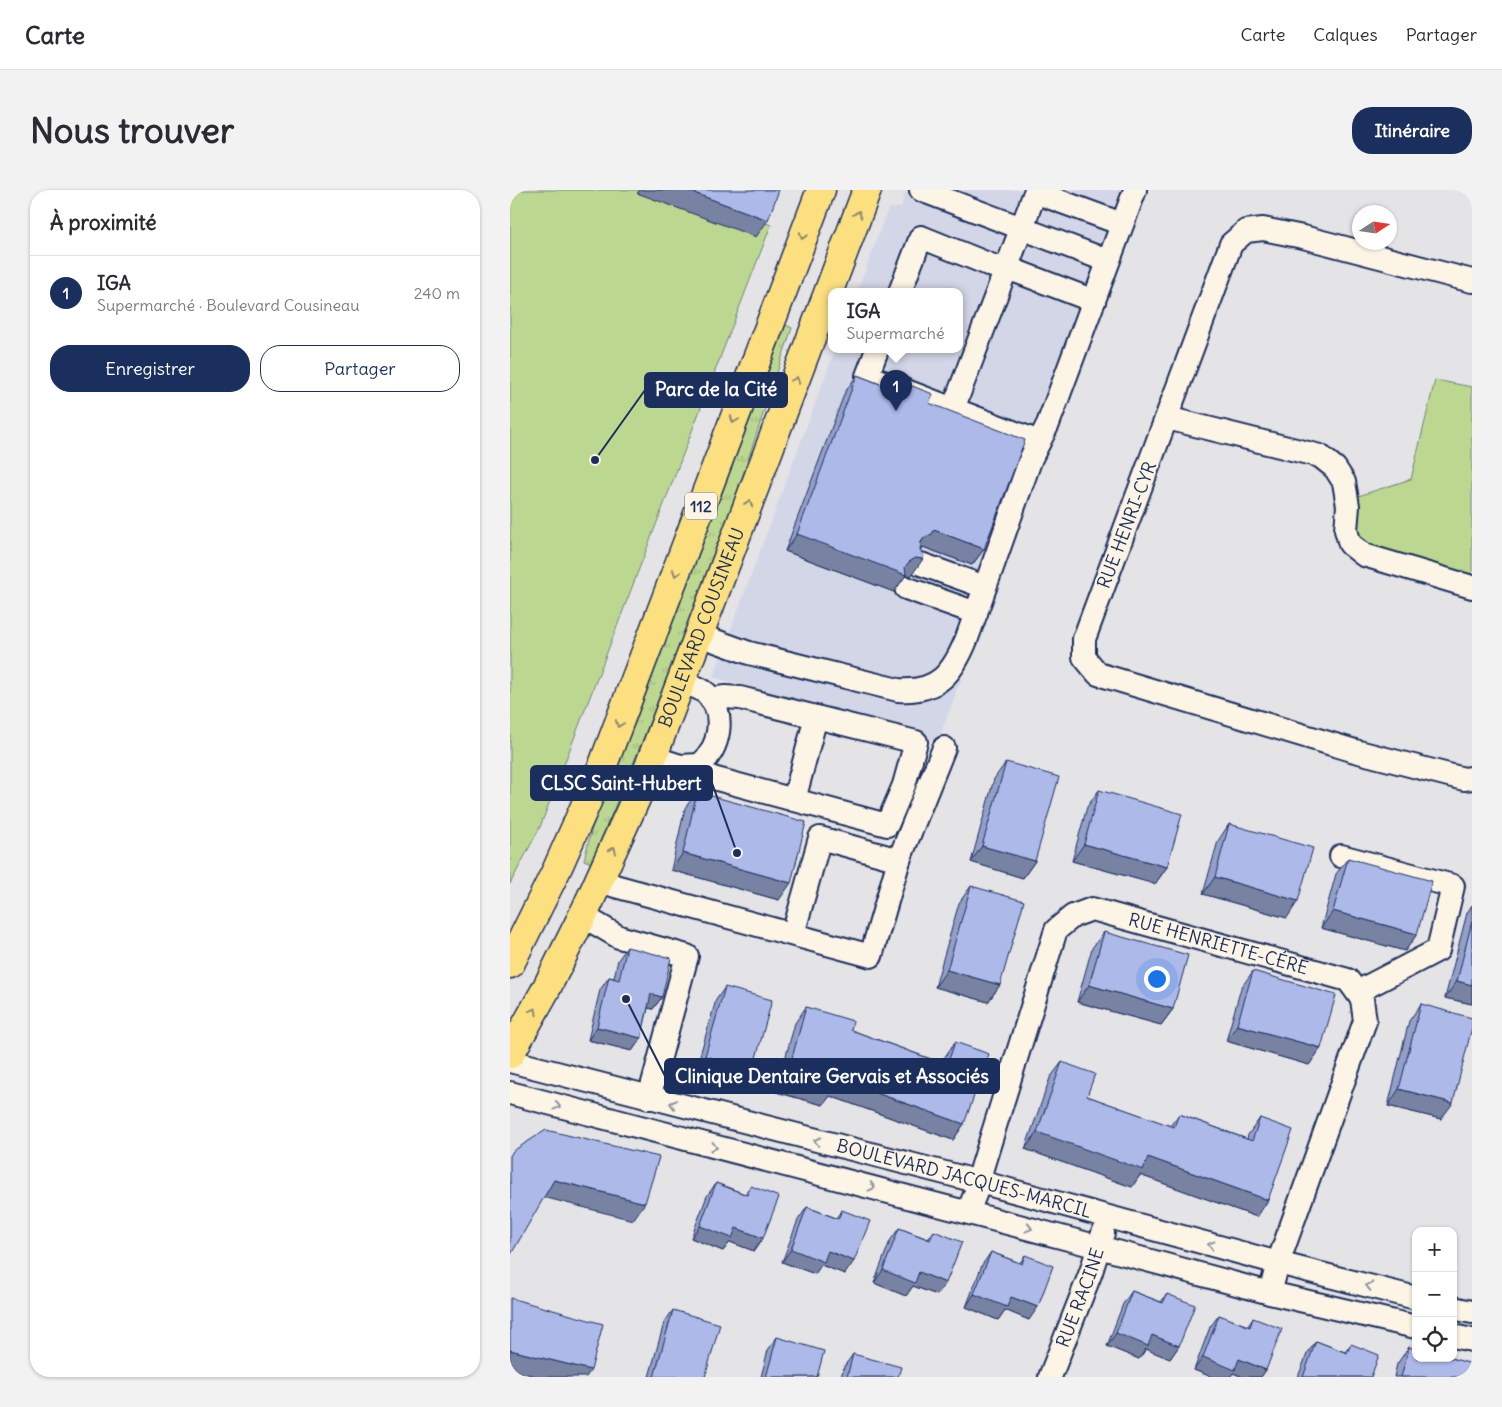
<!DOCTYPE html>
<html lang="fr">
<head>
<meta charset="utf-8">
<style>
  :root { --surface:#fff; --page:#f2f2f3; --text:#2b2b33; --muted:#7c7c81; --line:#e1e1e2; --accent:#1b2f5e }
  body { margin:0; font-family:Delius,sans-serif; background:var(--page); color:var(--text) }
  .controls { position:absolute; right:15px; bottom:15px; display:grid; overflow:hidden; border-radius:10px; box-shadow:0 1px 4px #0004 }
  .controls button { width:45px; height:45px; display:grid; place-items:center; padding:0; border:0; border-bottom:1px solid var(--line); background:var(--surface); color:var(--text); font:25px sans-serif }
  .compass { position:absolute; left:842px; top:15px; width:45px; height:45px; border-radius:50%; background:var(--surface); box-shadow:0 1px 4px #0004; rotate:78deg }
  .you { position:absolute; left:646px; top:788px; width:18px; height:18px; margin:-12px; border:4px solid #fff; border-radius:50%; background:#1a73e8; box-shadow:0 0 0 8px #1a73e833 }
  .badge { display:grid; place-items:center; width:32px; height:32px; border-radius:50%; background:var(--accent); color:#fff; font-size:16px; font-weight:700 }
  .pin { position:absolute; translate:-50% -41px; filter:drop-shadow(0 1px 2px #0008) }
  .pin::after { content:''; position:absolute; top:26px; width:18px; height:15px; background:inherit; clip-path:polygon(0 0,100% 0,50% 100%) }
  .popup { position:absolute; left:318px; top:98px; width:135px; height:65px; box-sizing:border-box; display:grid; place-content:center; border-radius:10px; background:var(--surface); filter:drop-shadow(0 1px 4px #0005); font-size:16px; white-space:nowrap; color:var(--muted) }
  .popup b { font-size:19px; color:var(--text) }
  .popup::after { content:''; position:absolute; left:50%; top:100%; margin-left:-10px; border:10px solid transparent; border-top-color:var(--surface) }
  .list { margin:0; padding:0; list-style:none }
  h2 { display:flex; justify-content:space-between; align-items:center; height:65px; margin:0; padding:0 20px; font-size:21px }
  h2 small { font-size:16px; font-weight:400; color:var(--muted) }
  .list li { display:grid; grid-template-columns:32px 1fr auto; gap:15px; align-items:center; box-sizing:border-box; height:75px; padding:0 20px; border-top:1px solid var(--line) }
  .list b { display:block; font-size:19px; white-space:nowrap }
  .list p { margin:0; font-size:16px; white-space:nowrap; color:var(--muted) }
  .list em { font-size:16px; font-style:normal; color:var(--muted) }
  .actions { display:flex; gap:10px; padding:15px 20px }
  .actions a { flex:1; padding:11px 0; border:1px solid var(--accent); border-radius:20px; text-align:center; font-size:18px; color:var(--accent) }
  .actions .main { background:var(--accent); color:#fff }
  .icon { flex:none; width:28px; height:28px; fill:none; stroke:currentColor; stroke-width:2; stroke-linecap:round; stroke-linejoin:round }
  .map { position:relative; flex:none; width:962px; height:1187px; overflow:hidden; border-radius:20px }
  header { display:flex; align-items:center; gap:30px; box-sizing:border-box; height:70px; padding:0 25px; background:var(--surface); border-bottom:1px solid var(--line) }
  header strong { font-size:24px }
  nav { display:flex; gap:28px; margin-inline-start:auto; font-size:18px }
  .intro { display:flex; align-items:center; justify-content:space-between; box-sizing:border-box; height:120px; padding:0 30px }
  h1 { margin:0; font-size:35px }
  .button { padding:12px 22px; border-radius:20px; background:var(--accent); color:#fff; font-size:18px; font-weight:700 }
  main { display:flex; gap:30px; padding:0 30px }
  aside { flex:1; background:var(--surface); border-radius:20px; box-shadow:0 1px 4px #0004 }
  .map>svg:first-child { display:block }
</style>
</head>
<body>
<header>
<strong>Carte</strong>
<nav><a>Carte</a><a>Calques</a><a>Partager</a></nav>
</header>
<div class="intro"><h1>Nous trouver</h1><a class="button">Itinéraire</a></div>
<main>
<aside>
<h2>À proximité<small></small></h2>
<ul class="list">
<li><span class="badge">1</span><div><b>IGA</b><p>Supermarché · Boulevard Cousineau</p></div><em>240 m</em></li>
</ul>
<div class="actions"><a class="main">Enregistrer</a><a>Partager</a></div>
</aside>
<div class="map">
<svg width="962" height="1187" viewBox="0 0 962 1187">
  <defs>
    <pattern id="grass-tufts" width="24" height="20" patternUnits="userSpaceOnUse" patternTransform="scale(1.25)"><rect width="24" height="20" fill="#bcd890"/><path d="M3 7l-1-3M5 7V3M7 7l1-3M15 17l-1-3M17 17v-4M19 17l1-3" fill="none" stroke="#a1ba7f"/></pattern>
  </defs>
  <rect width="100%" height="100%" fill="#e4e3e6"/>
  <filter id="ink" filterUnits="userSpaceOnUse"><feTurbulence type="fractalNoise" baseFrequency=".02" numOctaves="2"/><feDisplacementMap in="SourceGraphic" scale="10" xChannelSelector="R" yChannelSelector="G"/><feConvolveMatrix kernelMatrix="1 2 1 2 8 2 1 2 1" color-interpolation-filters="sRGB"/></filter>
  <g filter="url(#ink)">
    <path fill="#d3d6e7" d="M 396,0 L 632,0 L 428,551 L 203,487 L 325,160 L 450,160 L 450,102 L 347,102 L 378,19 L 391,17 Z"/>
    <path fill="url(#grass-tufts)" stroke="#6c8477" d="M 276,135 L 282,138 L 226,305 L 130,557 L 81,673 L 74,670 L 82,638 L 123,538 Z"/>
    <g fill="#bcd890" stroke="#6c8477">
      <path d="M 0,0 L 168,0 L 261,35 L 30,637 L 0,694 Z"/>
      <path d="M 925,190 L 962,197 L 962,389 L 843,351 L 842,308 L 901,289 Z"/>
    </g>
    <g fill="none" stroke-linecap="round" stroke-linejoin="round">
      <defs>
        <g id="minor">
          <path d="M 411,0 L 598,71"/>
          <path d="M 529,0 L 533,5 L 612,34"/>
          <path d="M 962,91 L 793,47 L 753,39 L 736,41 L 721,54 L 574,449 L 574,467 L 588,484 L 845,561 L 954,589 L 962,588"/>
          <path d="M 390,102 L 411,47 L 483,76 L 508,82 L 584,111"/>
          <path d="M 367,160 L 357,186 L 529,252"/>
          <path d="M 443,219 L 526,0"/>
          <path d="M 657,228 L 810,266 L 825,278 L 834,292 L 838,316 L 836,340 L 840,354 L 854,365 L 962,397"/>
          <path d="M 411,374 L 475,397"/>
          <path d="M 396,398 L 466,423"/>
          <path d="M 189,445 L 239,463 L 388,500 C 428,503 443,483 457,448 L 521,268 L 538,234 L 625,0"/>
          <path d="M 142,567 L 170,576 L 189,575 C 210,561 217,521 196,503 C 189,497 179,495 171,492"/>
          <path d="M 189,575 L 193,583 L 203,588 L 377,635 L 394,595 L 406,552 L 230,508 L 215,507 L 201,509"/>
          <path d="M 284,610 L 306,527"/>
          <path d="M 831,666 L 943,696 L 928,760 L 847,802"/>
          <path d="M 389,670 L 434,558"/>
          <path d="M 90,689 L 105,696 L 361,766 L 389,670 L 310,648 L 283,744"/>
          <path d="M 73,726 L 109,747 L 177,766 L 139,908"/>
          <path id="s1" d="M 0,871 L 470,992 L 768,1073 L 906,1108"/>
          <path d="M 0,903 L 570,1052 L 760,1103 L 906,1137"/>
          <path id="s2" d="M 458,1022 L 470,992 L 472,978 L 546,740 L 563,726 L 582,719 L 838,790 L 852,809 L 855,831 L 768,1073 L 760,1103"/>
          <path d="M 943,1118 L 962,1122"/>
          <path d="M 943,1146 L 962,1150"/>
          <path id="s3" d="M 540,1187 L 581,1082 L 593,1043"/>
        </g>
        <g id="major">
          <path d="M 0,774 L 47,679 L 91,580 L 311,0"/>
          <path id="s4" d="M 0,864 L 35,801 L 76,719 L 132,595 L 357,0"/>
        </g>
      </defs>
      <use href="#minor" stroke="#1b2f5e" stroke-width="26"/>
      <use href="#major" stroke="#1b2f5e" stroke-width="31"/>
      <use href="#minor" stroke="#fcf5e5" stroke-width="22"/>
      <use href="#major" stroke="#fce080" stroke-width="28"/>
    </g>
    <g fill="#949fc8" stroke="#1b2f5e">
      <path d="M 347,185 L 378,197 L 384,189 L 419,213 L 474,359 L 462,375 L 413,357 L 410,361 L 401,386 L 396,385 L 384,402 L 275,361 L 335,202 Z"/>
      <path d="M 496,572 L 525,671 L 513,688 L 461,672 L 484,589 Z"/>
      <path d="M 589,600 L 657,677 L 645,694 L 562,671 L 577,617 Z"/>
      <path d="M 187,602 L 269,710 L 161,680 L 175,618 Z"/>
      <path d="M 719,634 L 777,728 L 693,704 L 708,651 Z"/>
      <path d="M 838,668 L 907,744 L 895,761 L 811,738 L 826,684 Z"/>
      <path d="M 461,696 L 490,795 L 478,812 L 425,797 L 449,713 Z"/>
      <path d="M 962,715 L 962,814 L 935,808 L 957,723 Z"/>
      <path d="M 594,742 L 663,819 L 651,835 L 567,812 L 582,758 Z"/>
      <path d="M 117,757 L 152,807 L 143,819 L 138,818 L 131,848 L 122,861 L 78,850 L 90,800 L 99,787 L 104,788 L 108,770 Z"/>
      <path d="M 743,781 L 811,858 L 799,875 L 716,851 L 731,798 Z"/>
      <path d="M 215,797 L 243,879 L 234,892 L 186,879 L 206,810 Z"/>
      <path d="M 911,814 L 931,929 L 878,916 L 899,831 Z"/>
      <path d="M 296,817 L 341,840 L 432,873 L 434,868 L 445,852 L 454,934 L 443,950 L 320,906 L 313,915 L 266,902 L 285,833 Z"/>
      <path d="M 552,872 L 577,906 L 660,936 L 669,924 L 737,949 L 738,945 L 750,928 L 758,1010 L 747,1027 L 630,985 L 622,997 L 515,959 L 540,888 Z"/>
      <path d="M 206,993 L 235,1004 L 241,996 L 244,1061 L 220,1052 L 213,1061 L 181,1048 L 197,1006 Z"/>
      <path d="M 297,1017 L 326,1028 L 332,1020 L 335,1084 L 311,1075 L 305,1084 L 272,1072 L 288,1030 Z"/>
      <path d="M 389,1038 L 418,1049 L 424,1041 L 427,1105 L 403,1096 L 396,1106 L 364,1093 L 380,1051 Z"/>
      <path d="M 481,1062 L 510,1073 L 515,1065 L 519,1130 L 495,1120 L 488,1130 L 456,1117 L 472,1075 Z"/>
      <path d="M 622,1101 L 651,1112 L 657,1104 L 669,1156 L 660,1169 L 636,1159 L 629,1169 L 597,1156 L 613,1114 Z"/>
      <path d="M 163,1120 L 195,1187 L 139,1187 L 154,1133 Z"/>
      <path d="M 709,1125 L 738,1136 L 743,1128 L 756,1180 L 751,1187 L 733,1187 L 723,1183 L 720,1187 L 702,1187 L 684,1180 L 700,1137 Z"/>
      <path d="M 267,1147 L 307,1187 L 251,1187 L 258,1160 Z"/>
      <path d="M 806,1151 L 835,1162 L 841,1154 L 861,1187 L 788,1187 L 797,1164 Z"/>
      <path d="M 899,1157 L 962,1187 L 884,1187 L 887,1174 Z"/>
      <path d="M 343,1164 L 388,1187 L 331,1187 L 334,1177 Z"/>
    </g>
    <g fill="#7882a3" stroke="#1b2f5e">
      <path d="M 130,0 L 176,0 L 258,30 L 246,47 L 127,3 Z"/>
      <path d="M 424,340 L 474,359 L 462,375 L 413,357 L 410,361 L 403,364 L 415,347 Z"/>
      <path d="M 287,344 L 399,372 L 405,368 L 413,369 L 401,386 L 396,385 L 384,402 L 275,361 Z"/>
      <path d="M 574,654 L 657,677 L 645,694 L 562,671 Z"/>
      <path d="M 472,656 L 525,671 L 513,688 L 461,672 Z"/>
      <path d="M 173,663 L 281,693 L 269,710 L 161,680 Z"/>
      <path d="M 705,687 L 788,711 L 777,728 L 693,704 Z"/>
      <path d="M 823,721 L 907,744 L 895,761 L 811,738 Z"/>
      <path d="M 437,780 L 490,795 L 478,812 L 425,797 Z"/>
      <path d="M 947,791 L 962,795 L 962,814 L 935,808 Z"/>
      <path d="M 579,795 L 663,819 L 651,835 L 567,812 Z"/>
      <path d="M 141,804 L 152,807 L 143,819 L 132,817 Z"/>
      <path d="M 727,835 L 811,858 L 799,875 L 716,851 Z"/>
      <path d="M 87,837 L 131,848 L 122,861 L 78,850 Z"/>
      <path d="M 195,866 L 243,879 L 234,892 L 186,879 Z"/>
      <path d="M 277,886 L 327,889 L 454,934 L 443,950 L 320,906 L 313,915 L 266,902 Z"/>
      <path d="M 889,899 L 943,913 L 931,929 L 878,916 Z"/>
      <path d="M 527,942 L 638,967 L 758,1010 L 747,1027 L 630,985 L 622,997 L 515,959 Z"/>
      <path d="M 44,990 L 135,1013 L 123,1030 L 33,1007 Z"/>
      <path d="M 190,1036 L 226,1038 L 253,1048 L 244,1061 L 220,1052 L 213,1061 L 181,1048 Z"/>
      <path d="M 281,1059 L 318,1061 L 344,1071 L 335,1084 L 311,1075 L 305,1084 L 272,1072 Z"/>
      <path d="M 373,1080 L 409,1082 L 436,1093 L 427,1105 L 403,1096 L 396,1106 L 364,1093 Z"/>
      <path d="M 464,1104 L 501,1107 L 528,1117 L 519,1130 L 495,1120 L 488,1130 L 456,1117 Z"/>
      <path d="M 606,1143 L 642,1145 L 669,1156 L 660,1169 L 636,1159 L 629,1169 L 597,1156 Z"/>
      <path d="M 0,1160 L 81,1180 L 76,1187 L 30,1187 L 0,1180 Z"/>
      <path d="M 693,1167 L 729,1169 L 756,1180 L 751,1187 L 733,1187 L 723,1183 L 720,1187 L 702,1187 L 684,1180 Z"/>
    </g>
    <g fill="#acb9e9" stroke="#1b2f5e">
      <path d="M 176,0 L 269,0 L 258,30 Z"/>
      <path d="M 347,185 L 380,198 L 384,189 L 423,204 L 419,213 L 515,250 L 474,359 L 424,340 L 422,344 L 415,347 L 411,352 L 410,360 L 414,366 L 413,369 L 405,368 L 399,372 L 395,377 L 396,385 L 287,344 Z"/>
      <path d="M 496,572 L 549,587 L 525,671 L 472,656 Z"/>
      <path d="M 589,600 L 672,624 L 657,677 L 574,654 Z"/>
      <path d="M 187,602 L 296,632 L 281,693 L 173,663 Z"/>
      <path d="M 719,634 L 803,658 L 788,711 L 705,687 Z"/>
      <path d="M 838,668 L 922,691 L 907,744 L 823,721 Z"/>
      <path d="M 461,696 L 514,711 L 490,795 L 437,780 Z"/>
      <path d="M 962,731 L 962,795 L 947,791 Z"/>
      <path d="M 594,742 L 678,765 L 663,819 L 579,795 Z"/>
      <path d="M 117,757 L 161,768 L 152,807 L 141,804 L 131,848 L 87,837 L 99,787 L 109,790 Z"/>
      <path d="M 743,781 L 826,805 L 811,858 L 727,835 Z"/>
      <path d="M 215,797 L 262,810 L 243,879 L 195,866 Z"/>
      <path d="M 911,814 L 962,828 L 962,837 L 943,913 L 889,899 Z"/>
      <path d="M 296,817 L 343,831 L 341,840 L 437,875 L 445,852 L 479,864 L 454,934 L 327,889 L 324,900 L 277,886 Z"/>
      <path d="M 552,872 L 585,884 L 577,906 L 664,937 L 669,924 L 742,951 L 750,928 L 783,940 L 758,1010 L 638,967 L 633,980 L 527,942 Z"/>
      <path d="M 36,940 L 149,967 L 135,1013 L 44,990 L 0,1066 L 0,966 L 3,961 Z"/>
      <path d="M 206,993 L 237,1005 L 241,996 L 269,1007 L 253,1048 L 226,1038 L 222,1048 L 190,1036 Z"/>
      <path d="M 297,1017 L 328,1029 L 332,1020 L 360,1031 L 344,1071 L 318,1061 L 314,1072 L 281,1059 Z"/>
      <path d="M 389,1038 L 420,1050 L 424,1041 L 452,1052 L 436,1093 L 409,1082 L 405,1093 L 373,1080 Z"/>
      <path d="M 481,1062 L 512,1074 L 515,1065 L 543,1076 L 528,1117 L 501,1107 L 497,1117 L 464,1104 Z"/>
      <path d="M 622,1101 L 653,1113 L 657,1104 L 685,1115 L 669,1156 L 642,1145 L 638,1156 L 606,1143 Z"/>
      <path d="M 0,1108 L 93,1134 L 81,1180 L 0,1160 Z"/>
      <path d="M 163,1120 L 210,1134 L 195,1187 L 144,1187 Z"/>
      <path d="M 709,1125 L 740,1137 L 743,1128 L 772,1139 L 756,1180 L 729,1169 L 725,1180 L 693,1167 Z"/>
      <path d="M 267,1147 L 314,1161 L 307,1187 L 256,1187 Z"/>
      <path d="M 806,1151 L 837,1163 L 841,1154 L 869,1165 L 861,1187 L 793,1187 Z"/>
      <path d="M 899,1157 L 906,1159 L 906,1168 L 941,1168 L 962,1174 L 962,1187 L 891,1187 Z"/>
      <path d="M 343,1164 L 391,1177 L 388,1187 L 337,1187 Z"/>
    </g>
    <defs><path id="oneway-chevron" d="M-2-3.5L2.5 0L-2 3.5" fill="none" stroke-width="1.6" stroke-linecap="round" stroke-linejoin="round" transform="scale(1.25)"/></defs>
    <g stroke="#8c886f">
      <use href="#oneway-chevron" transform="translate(348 24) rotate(-70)"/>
      <use href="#oneway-chevron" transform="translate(293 46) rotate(111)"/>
      <use href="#oneway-chevron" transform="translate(286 190) rotate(-69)"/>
      <use href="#oneway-chevron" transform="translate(224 230) rotate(111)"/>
      <use href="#oneway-chevron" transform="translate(239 313) rotate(-70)"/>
      <use href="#oneway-chevron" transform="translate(166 383) rotate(111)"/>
      <use href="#oneway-chevron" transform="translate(109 534) rotate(111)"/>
      <use href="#oneway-chevron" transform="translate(103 660) rotate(-66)"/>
      <use href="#oneway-chevron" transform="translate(24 821) rotate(-61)"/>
    </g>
    <g stroke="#8c92a2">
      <use href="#oneway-chevron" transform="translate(163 914) rotate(-166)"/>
      <use href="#oneway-chevron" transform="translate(47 916) rotate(15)"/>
      <use href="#oneway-chevron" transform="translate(307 951) rotate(-166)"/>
      <use href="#oneway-chevron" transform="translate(204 957) rotate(14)"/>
      <use href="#oneway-chevron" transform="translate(362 997) rotate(15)"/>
      <use href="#oneway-chevron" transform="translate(519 1038) rotate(15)"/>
      <use href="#oneway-chevron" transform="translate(701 1055) rotate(-165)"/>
      <use href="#oneway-chevron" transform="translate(859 1096) rotate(-166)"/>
    </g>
  </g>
  <g text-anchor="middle" stroke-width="4" stroke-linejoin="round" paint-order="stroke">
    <rect fill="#fcf5e5" stroke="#5e6a86" stroke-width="1" x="175" y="302.5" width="32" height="27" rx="4"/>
    <g font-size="16" font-weight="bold" fill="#1b2f5e">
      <text x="191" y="322">112</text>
    </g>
    <g font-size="18" fill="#1b2f5e" stroke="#fcf5e5">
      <text transform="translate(617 335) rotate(-69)" y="6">RUE HENRI-CYR</text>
      <text dy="6" stroke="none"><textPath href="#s4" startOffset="468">BOULEVARD COUSINEAU</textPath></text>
      <text dy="6" stroke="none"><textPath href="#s2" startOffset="469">RUE HENRIETTE-CÉRÉ</textPath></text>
      <text dy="6" stroke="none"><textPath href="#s1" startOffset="469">BOULEVARD JACQUES-MARCIL</textPath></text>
      <text dy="6" stroke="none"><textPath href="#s3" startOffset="85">RUE RACINE</textPath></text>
    </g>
  </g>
  <path fill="none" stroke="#1b2f5e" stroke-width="2" d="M85 270L135 200M227 663L202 593M116 809L155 886"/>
  <g fill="#1b2f5e" stroke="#fcf5e5" stroke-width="2">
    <circle cx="85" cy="270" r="5"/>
    <circle cx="227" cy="663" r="5"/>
    <circle cx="116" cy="809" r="5"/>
  </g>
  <g fill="#1b2f5e" stroke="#1b2f5e" stroke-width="2">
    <rect x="135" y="183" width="142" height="34" rx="5"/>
    <rect x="21" y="576" width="181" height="34" rx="5"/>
    <rect x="155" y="869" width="334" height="34" rx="5"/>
  </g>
  <g font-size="19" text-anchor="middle" font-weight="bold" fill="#fff">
    <text x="206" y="206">Parc de la Cité</text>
    <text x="111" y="600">CLSC Saint-Hubert</text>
    <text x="322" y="893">Clinique Dentaire Gervais et Associés</text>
  </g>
</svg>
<div class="controls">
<button>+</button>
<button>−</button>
<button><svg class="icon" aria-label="locate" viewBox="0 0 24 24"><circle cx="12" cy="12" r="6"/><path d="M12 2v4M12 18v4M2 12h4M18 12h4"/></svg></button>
</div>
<svg class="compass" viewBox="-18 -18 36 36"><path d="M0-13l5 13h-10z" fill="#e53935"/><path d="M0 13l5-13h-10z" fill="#7c7c81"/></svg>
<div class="you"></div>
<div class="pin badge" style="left:386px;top:221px">1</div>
<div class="popup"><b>IGA</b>Supermarché</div>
</div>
</main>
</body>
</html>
